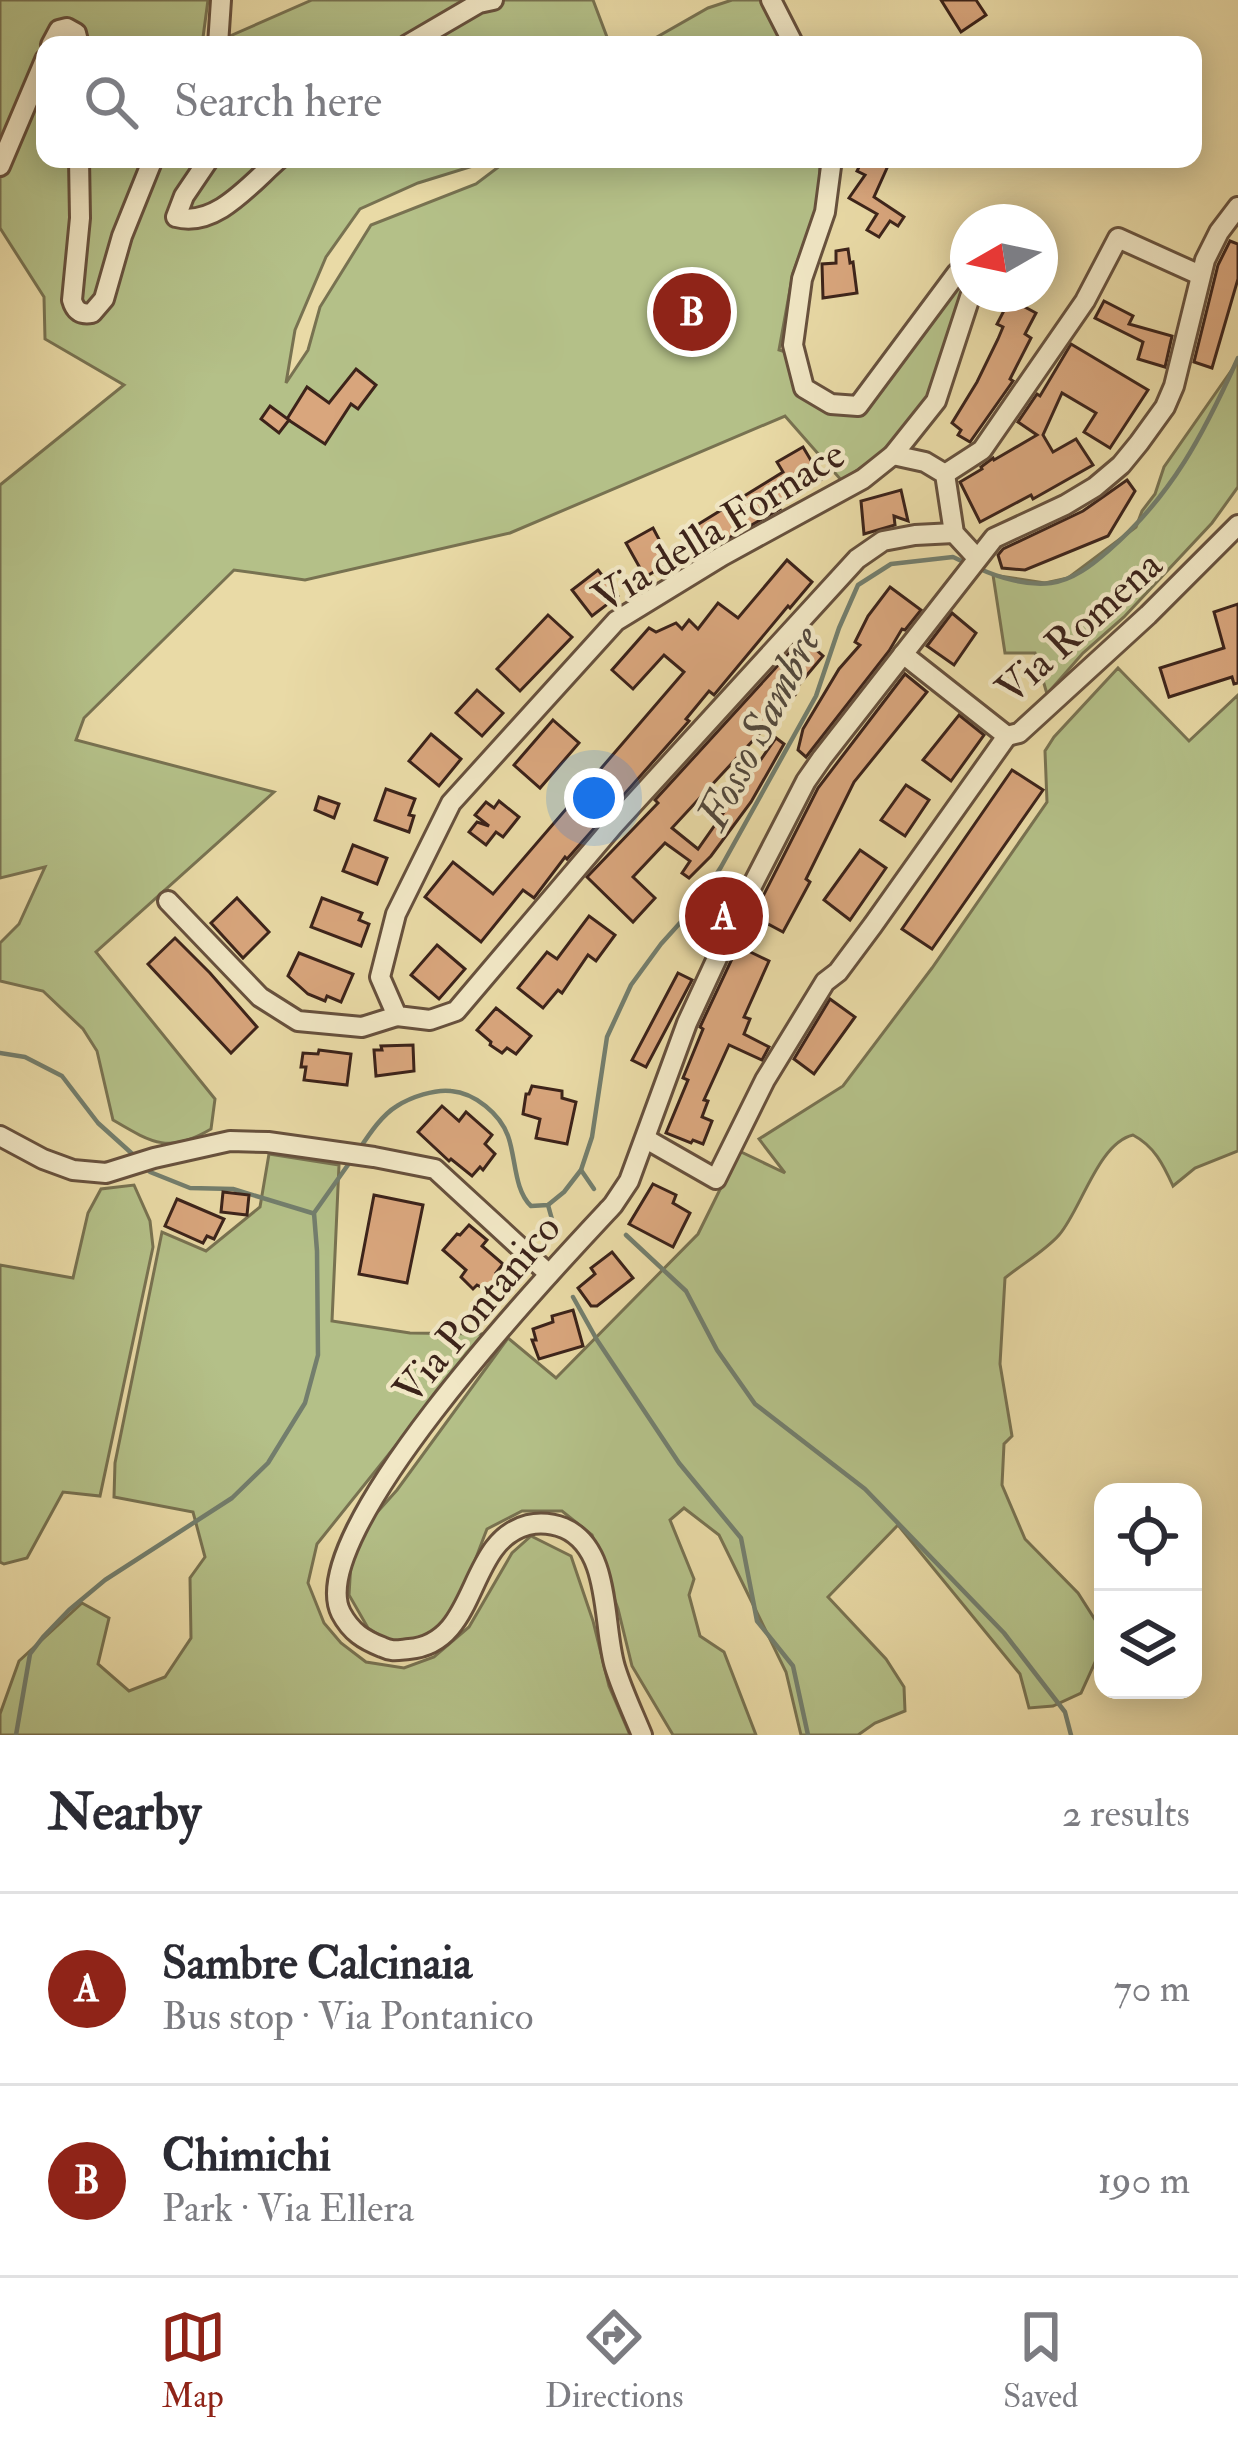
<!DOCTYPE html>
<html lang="en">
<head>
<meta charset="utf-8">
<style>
  :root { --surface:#fff; --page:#f2f2f3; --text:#2b2b33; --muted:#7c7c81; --line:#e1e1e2; --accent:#8f2418 }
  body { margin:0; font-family:"IM FELL Double Pica",serif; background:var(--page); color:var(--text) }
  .controls { position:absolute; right:36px; bottom:36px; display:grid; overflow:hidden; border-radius:24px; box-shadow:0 6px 30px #0003 }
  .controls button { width:108px; height:108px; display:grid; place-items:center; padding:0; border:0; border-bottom:3px solid var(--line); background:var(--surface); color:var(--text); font:60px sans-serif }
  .compass { position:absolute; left:950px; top:204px; width:108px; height:108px; border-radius:50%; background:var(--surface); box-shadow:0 6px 30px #0003; rotate:261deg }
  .you { position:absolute; left:594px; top:798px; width:42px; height:42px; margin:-30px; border:9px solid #fff; border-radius:50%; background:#1a73e8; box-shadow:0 0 0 18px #1a73e833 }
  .badge { display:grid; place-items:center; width:78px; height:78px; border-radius:50%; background:var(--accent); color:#fff; font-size:39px; font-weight:700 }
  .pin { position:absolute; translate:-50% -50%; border:6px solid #fff; box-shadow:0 3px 12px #0006 }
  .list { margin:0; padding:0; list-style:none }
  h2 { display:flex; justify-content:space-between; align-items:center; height:156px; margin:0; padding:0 48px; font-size:51px }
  h2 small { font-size:39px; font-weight:400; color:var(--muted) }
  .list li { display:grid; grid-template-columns:78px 1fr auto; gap:36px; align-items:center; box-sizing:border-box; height:192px; padding:0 48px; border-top:3px solid var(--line) }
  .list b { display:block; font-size:45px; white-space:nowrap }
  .list p { margin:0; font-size:39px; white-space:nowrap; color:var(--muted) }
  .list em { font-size:39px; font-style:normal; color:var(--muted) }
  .icon { flex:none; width:66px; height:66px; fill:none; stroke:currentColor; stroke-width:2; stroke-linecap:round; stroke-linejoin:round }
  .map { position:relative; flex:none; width:1238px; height:1735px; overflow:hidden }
  .search { position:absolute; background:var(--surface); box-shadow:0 6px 30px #0003; left:36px; right:36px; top:36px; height:132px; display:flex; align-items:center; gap:30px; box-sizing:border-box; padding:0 42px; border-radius:24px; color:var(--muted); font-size:45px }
  .sheet { height:540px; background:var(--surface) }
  nav { display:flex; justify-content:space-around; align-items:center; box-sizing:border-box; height:168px; border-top:3px solid var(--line); background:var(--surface); font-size:33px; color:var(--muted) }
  nav a { display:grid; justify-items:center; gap:6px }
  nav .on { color:var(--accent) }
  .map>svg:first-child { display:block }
</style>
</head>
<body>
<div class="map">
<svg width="1238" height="1735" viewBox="0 0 1238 1735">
  <rect width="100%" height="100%" fill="#e9daa6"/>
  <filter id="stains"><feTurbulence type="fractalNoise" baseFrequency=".00167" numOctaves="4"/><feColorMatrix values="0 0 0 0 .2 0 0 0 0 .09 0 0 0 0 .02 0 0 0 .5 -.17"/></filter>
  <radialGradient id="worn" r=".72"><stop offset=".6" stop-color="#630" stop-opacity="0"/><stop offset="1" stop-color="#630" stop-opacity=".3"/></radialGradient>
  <g fill="#b4c088" stroke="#787251" stroke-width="3">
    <path d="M 0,0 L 208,0 L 202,45 L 45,45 L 45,159 L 488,159 L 483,163 L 418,183 L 360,209 L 326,257 L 295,330 L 286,383 L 308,350 L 320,307 L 371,225 L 476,184 L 509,159 L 820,159 L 819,203 L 793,273 L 779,350 L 789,353 L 802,394 L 849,414 L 958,282 L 966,288 L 928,396 L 884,451 L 842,481 L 785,416 L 510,533 L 305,580 L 234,570 L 84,718 L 76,740 L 274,792 L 96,952 L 215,1099 L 211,1129 C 169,1154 152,1143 113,1120 L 97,1051 L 83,1029 L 43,991 L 0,981 L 0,943 L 19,924 L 45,867 L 0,878 L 0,485 L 124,385 L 45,339 L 44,297 L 0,228 Z"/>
    <path d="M 312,0 L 593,0 L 610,45 L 238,45 L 230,36 Z"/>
    <path d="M 732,0 L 762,0 L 789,45 L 643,45 L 708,8 Z"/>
    <path d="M 1238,361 L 1238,487 L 1212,523 L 1124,617 L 1083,653 L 1047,694 L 1035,653 L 1005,653 L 993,575 L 1045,583 L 1068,578 L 1136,527 L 1142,511 L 1155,494 L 1164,467 Z"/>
    <path d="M 1118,668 L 1189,741 L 1238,695 L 1238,1151 L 1195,1168 L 1173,1186 C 1163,1164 1154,1146 1133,1135 C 1098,1143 1081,1210 1059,1235 C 1045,1251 1022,1264 1005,1278 L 1000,1364 L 1012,1436 L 1004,1444 L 1002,1485 L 1025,1539 L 1078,1593 L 1099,1626 L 1096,1660 L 1081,1693 L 1053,1706 L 1029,1708 L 1020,1674 L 898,1525 L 828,1597 L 886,1659 L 904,1687 L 905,1711 L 875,1723 L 858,1735 L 801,1735 L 786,1672 L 719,1535 L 684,1508 L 670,1520 L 694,1579 L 689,1595 L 700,1636 L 724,1652 L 756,1735 L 673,1735 L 632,1666 L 618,1609 L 592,1535 L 562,1511 L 522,1511 L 487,1529 C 471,1569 459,1616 424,1644 L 393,1644 L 368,1628 L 349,1595 L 351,1562 L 364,1527 L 397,1490 L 508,1338 L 556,1378 L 698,1234 L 739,1151 L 785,1173 L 759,1139 L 843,1086 L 932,968 L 1047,802 L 1045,751 L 1054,737 Z"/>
    <path d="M 269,1154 L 339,1165 L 332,1321 L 410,1333 L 485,1334 L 317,1544 L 308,1583 L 324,1623 L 341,1643 L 366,1662 L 404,1668 L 434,1657 L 469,1627 L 512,1553 L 531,1536 L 571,1556 L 593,1621 L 609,1686 L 630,1735 L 0,1735 L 0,1714 L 19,1661 L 82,1603 L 109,1618 L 98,1664 L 129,1691 L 165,1677 L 191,1638 L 190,1578 L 205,1557 L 193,1512 L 114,1497 L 115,1463 L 162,1232 L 206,1251 L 260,1207 Z"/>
    <path d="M 134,1185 L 150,1221 L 153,1247 L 100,1496 L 63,1492 L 27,1558 L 4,1564 L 0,1562 L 0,1265 L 73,1278 L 88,1213 L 101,1189 Z"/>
  </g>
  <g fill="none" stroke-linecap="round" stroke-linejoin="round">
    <g stroke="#737e6d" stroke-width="4.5">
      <path d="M 978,568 C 999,578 1028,586 1051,583 C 1073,580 1092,565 1108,551 C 1172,496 1204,433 1238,358"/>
      <path d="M 0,1053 L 25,1057 L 62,1076 L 98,1123 L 138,1159"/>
      <path d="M 360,1148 C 370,1133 382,1115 397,1106 C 411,1097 435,1089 451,1091 C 475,1093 500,1114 508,1136 C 516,1158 514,1190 531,1206 L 548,1205 L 564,1192 L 581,1170 L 592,1137 L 607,1037 L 631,985 L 661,944 L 698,903 L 721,867 L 816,696 L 839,628 L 858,585 L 891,564 L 953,557 L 968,564"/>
      <path d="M 146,1168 L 150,1172 L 190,1188 L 233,1189 L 312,1213"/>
      <path d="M 581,1170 L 594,1189"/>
      <path d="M 548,1205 L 553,1223"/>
      <path d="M 626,1235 L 686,1291 L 717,1350 L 755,1404 L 865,1489 L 1004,1633 L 1065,1712 L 1071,1735"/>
      <path d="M 573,1297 L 597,1340 L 679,1463 L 741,1538 L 757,1621 L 793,1666 L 808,1735"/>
      <path d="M 16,1735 L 30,1654 L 43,1637 L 69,1610 L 105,1580 L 232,1498 L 268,1463 L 305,1403 L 318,1355 L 317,1251 L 314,1213 L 350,1162"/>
    </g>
  </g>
  <g fill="#d9a67d" stroke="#3c231a" stroke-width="3">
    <path d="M 941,0 L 976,0 L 986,15 L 961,32 Z"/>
    <path d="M 863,159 L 891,159 L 874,197 L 904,217 L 898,226 L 890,221 L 879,237 L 867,230 L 877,214 L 849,198 L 865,175 L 857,171 Z"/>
    <path d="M 1230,241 L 1238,244 L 1238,279 L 1212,368 L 1194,362 L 1218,265 Z"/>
    <path d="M 848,249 L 850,263 L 853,262 L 857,293 L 823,298 L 822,264 L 836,263 L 836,251 Z"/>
    <path d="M 1010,299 L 1036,313 L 1025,334 L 1031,338 L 1010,379 L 1013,381 L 970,442 L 958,435 L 961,430 L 952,423 L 977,382 L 998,339 L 1003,327 L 997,324 Z"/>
    <path d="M 1104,301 L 1133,316 L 1129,324 L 1172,336 L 1165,367 L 1138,359 L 1143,342 L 1095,318 Z"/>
    <path d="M 1071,344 L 1148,390 L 1110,448 L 1084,432 L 1096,413 L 1062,393 L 1043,435 L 1053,452 L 1076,439 L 1093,465 L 1033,499 L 1031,495 L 980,522 L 960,482 L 982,469 L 981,467 L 993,458 L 994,460 L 1037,435 L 1018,422 L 1037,394 L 1040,396 Z"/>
    <path d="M 356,369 L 376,385 L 358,409 L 351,404 L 325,444 L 287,419 L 307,387 L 329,403 Z"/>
    <path d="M 270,406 L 289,420 L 279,433 L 261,419 Z"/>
    <path d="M 803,447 L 822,479 L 778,505 L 780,509 L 697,556 L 684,533 L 783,472 L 777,462 Z"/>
    <path d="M 1127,480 L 1135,491 L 1108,536 L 1025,570 L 1002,568 L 998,555 L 1003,549 L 1083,511 Z"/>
    <path d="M 901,490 L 908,521 L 894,516 L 895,525 L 864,534 L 861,501 Z"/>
    <path d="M 653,528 L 671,562 L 645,577 L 626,543 Z"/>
    <path d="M 787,560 L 812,582 L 790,608 L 788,606 L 714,695 L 709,691 L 686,719 L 689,721 L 567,859 L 565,857 L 534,898 L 523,890 L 481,942 L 425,897 L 453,862 L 493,894 L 684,672 L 664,655 L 633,689 L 612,670 L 649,628 L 656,632 L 676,623 L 682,629 L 689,620 L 698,629 L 718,603 L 738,618 Z"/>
    <path d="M 598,570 L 618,596 L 592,616 L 572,590 Z"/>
    <path d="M 890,587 L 921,610 L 905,630 L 902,629 L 889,651 L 806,757 L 798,750 L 803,729 L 839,669 L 860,645 L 855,642 L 868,616 Z"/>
    <path d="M 1238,604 L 1238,683 L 1234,684 L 1232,677 L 1169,697 L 1160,668 L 1224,648 L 1214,612 Z"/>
    <path d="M 952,613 L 976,633 L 954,665 L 927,646 Z"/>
    <path d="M 548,615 L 572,637 L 520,691 L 497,669 Z"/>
    <path d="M 803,638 L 823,656 L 792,693 L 795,695 L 672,828 L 698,849 L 776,738 L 784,744 L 751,802 L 711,856 L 689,878 L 682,873 L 690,861 L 665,843 L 633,877 L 655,898 L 633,922 L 587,877 L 658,803 L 655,800 Z"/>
    <path d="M 905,674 L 927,692 L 854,782 L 806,879 L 810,882 L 783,932 L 753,916 L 818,788 Z"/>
    <path d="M 477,690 L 503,713 L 482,736 L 456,713 Z"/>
    <path d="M 959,715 L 984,735 L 951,781 L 923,760 Z"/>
    <path d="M 553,720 L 579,743 L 540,788 L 514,765 Z"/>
    <path d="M 431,734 L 461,759 L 439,786 L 409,761 Z"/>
    <path d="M 1012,770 L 1043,790 L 932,949 L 902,929 Z"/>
    <path d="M 906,785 L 929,800 L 905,836 L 881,820 Z"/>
    <path d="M 386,789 L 415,799 L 409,815 L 414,816 L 409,832 L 375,820 Z"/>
    <path d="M 319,797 L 339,804 L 334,818 L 315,810 Z"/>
    <path d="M 499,801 L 519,817 L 503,837 L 496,832 L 486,845 L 469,832 L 477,822 L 489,826 L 475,815 L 486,802 L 494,808 Z"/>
    <path d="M 353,845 L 387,858 L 377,884 L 343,871 Z"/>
    <path d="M 860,850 L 886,868 L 850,920 L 824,900 Z"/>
    <path d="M 237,898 L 269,932 L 243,958 L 211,923 Z"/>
    <path d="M 322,898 L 362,913 L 359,920 L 369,924 L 361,946 L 311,927 Z"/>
    <path d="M 589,916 L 615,935 L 596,961 L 588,955 L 562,993 L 558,990 L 543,1008 L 518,988 L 547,952 L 557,959 Z"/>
    <path d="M 175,938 L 210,973 L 257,1027 L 231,1053 L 148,964 Z"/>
    <path d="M 437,945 L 465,969 L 439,999 L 411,975 Z"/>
    <path d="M 738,946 L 769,961 L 744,1017 L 750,1019 L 744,1034 L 769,1047 L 762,1060 L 729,1045 L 704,1100 L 708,1101 L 702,1117 L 712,1121 L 703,1144 L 693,1140 L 691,1143 L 666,1133 L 688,1080 L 683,1078 L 703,1029 L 700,1027 Z"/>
    <path d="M 299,953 L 353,974 L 341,1002 L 327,996 L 325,1001 L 308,994 L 288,976 Z"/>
    <path d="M 678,973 L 692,980 L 646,1067 L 632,1060 Z"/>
    <path d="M 830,999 L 855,1017 L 814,1074 L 794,1059 Z"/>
    <path d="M 496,1008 L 531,1036 L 516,1054 L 507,1048 L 502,1053 L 490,1045 L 491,1042 L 477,1030 Z"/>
    <path d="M 413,1045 L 414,1071 L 376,1076 L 374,1050 L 382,1050 L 381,1046 Z"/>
    <path d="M 319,1050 L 351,1054 L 347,1085 L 304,1080 L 306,1067 L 301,1067 L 303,1053 L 318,1054 Z"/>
    <path d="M 532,1086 L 562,1091 L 562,1098 L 576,1102 L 567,1144 L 536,1138 L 540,1119 L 523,1114 L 526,1094 L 529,1094 Z"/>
    <path d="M 442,1106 L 459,1121 L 466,1112 L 492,1135 L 485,1144 L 495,1154 L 483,1170 L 480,1167 L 472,1176 L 451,1159 L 449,1161 L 418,1132 Z"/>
    <path d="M 653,1184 L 676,1195 L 673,1203 L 690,1213 L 673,1247 L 629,1224 Z"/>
    <path d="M 223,1192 L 249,1195 L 247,1215 L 221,1212 Z"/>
    <path d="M 374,1195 L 423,1205 L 407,1283 L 359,1274 Z"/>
    <path d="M 177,1199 L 224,1219 L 214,1239 L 207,1236 L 203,1243 L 165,1226 Z"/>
    <path d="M 469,1225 L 487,1240 L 482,1246 L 503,1264 L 496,1273 L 499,1276 L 487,1290 L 477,1285 L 473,1289 L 461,1277 L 466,1270 L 443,1250 L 457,1234 L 460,1235 Z"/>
    <path d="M 612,1252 L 633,1278 L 597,1306 L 591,1306 L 578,1288 L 595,1274 L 591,1268 Z"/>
    <path d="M 573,1310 L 583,1346 L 539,1359 L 532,1340 L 536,1340 L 533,1329 L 553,1322 L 552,1316 Z"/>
  </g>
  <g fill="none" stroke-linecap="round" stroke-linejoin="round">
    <defs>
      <g id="minor">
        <path d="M 771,0 L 794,45"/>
        <path d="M 51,45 L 59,30 L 67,28 L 76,33 L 79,45"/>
        <path d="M 218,45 L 221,0"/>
        <path d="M 407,45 L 479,3 L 493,0"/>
        <path d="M 79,159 L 80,218 L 72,300 C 75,311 81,315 92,313 L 104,299 L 122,236 L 153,159"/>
        <path d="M 209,159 L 184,196 L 176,217 C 216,228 251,183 279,159"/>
        <path d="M 832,159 L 825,212 L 802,279 L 793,345 L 804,388 L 831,404 L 858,406 L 957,273 L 968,279"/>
        <path d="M 0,166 L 45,60"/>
        <path d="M 893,455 L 925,462 L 945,474 L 954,533 L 977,558"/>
        <path d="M 945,474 L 982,450 L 1085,301 L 1118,238 L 1200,275"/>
        <path d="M 954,533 L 915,535 L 883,541 L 857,559 L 613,826 L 456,1011 L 430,1020 L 397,1016 L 380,977 L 396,914 L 451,803 L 616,621 L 722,556 L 863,479 L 893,455 L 936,401 L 971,294"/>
        <path d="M 903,654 L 1007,736 L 1019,733 L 1148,615 L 1238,525"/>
        <path d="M 168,901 L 260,997 L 298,1021 L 362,1027 L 397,1016"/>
        <path d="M 0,1136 L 43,1159 L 73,1170 L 106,1173 L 154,1158 L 230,1141 L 268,1142 L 374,1157 L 435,1169 L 549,1274"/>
        <path d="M 646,1139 L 716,1179 L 765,1080 L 825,982 L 838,972 L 873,925 L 1007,736"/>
        <path d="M 642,1735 C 633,1713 622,1690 615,1667 C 602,1624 612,1549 564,1528 C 551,1523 541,1522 528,1525 C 465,1541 480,1643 409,1649 C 398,1650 392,1652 382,1647 C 364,1640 351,1632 341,1613 C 301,1534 557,1265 613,1205 L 629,1181 L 687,1023 L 737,915 L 806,781 L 822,758 L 994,538 L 1065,505 L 1095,487 L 1121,465 L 1139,443 L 1165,407 L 1174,386 L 1205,260 L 1219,232 L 1238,207"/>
      </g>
    </defs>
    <use href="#minor" stroke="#67513d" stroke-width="24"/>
    <use href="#minor" stroke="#f1e7c5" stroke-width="18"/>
  </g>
  <g text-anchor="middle" stroke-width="9" stroke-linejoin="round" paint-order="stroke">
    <g font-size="42" fill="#3c231a" stroke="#f1e7c5">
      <text transform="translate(718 525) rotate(-32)" y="15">Via della Fornace</text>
      <text transform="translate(1078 626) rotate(-42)" y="15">Via Romena</text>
      <text transform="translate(476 1308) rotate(-50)" y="15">Via Pontanico</text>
    </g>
    <g font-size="45" font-style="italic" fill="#53493d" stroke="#f1e7c5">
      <text transform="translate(758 727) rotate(-63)" y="16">Fosso Sambre</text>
    </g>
  </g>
  <rect width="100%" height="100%" filter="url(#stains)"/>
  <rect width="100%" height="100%" fill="url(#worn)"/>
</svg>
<div class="controls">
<button><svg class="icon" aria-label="locate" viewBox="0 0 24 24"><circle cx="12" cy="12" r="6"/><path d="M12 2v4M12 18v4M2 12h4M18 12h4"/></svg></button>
<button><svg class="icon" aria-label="layers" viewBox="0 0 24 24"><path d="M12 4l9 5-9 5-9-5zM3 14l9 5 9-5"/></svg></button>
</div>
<svg class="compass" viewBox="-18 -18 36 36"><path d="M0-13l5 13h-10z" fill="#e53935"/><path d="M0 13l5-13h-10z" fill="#7c7c81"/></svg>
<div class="you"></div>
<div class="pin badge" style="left:724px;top:916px">A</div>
<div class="pin badge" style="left:692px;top:312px">B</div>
<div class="search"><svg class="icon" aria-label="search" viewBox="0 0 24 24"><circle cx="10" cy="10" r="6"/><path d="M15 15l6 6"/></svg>Search here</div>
</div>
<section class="sheet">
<h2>Nearby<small>2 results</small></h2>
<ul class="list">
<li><span class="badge">A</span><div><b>Sambre Calcinaia</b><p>Bus stop · Via Pontanico</p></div><em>70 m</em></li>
<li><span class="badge">B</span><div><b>Chimichi</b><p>Park · Via Ellera</p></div><em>190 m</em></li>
</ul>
</section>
<nav>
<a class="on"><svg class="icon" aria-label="map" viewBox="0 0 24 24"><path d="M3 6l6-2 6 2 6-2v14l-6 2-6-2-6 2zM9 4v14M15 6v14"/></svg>Map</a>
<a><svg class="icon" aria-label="directions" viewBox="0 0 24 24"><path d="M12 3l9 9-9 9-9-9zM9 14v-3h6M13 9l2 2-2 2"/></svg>Directions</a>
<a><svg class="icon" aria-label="saved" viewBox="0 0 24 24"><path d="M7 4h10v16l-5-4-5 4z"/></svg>Saved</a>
</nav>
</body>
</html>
